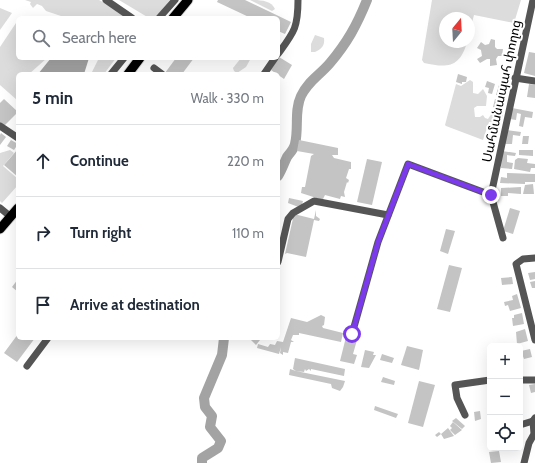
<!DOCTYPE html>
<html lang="en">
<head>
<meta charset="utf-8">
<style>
  :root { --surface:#fff; --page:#f2f2f3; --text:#1f2937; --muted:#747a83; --line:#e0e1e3 }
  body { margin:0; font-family:Cabin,"Noto Sans Armenian",sans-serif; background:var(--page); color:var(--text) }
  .controls { position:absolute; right:12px; bottom:12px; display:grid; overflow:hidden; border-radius:6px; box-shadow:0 4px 16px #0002 }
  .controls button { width:36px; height:36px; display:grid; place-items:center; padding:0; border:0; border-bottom:1px solid var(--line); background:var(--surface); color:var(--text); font:20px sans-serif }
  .compass { position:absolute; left:439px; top:12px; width:36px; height:36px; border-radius:50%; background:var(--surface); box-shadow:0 4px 16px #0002; rotate:18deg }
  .stop { position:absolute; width:12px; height:12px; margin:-9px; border:3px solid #7c3aed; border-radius:50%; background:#fff }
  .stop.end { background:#7c3aed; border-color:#fff; box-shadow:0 1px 4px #0008 }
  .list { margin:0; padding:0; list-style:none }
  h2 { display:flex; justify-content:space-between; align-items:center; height:52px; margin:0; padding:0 16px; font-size:17px }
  h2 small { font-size:13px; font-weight:400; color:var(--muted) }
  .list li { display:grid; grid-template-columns:26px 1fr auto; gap:12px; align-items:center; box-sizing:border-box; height:72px; padding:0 16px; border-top:1px solid var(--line) }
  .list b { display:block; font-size:15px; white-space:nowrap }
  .list em { font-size:13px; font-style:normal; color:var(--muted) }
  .icon { flex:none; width:22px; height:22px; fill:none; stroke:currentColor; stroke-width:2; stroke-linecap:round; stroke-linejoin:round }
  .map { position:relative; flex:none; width:535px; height:463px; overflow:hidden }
  .search { position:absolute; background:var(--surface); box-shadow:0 4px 16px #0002; left:16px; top:16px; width:264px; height:44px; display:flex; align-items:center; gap:10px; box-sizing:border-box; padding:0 14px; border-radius:6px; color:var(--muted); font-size:15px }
  .panel { position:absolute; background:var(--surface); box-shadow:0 4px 16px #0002; left:16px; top:72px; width:264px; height:268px; border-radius:6px }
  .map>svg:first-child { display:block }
</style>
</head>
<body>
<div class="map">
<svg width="535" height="463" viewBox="0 0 535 463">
  <rect width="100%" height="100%" fill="#fff"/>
  <g fill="#dcdcdc">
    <path d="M 25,0 L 99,0 L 131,18 L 67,18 L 46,11 L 42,6 L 37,4 L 33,8 L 30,4 L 31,2 Z"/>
    <path d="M 119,0 L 170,0 L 155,18 L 149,18 Z"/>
    <path d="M 250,0 C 259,0 271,0 275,9 L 272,11 Z"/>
    <path d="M 432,0 L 521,0 L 514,23 L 474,15 L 469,34 L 469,18 L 445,18 L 445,42 L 467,42 C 460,68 447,68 424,63 L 422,60 Z"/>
    <path d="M 0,8 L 12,13 L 0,30 Z"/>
    <path d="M 18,20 L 18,58 L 47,58 L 29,74 L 18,74 L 17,100 L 0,85 L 0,47 Z"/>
    <path d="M 315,35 L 324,38 C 325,45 322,49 315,52 L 311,52 L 311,44 Z"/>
    <path d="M 99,58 L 116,58 L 104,74 L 91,74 Z"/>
    <path d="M 241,58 L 251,58 L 246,67 L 237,73 L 234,71 L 233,68 Z"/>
    <path d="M 470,80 L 473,82 L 473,93 L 478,94 L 483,89 L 487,96 L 486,106 L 477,106 L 474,108 L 475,117 L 480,117 L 483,115 L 485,118 L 488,119 L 492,113 L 497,111 L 503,115 L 501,122 L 489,122 L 483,140 L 446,126 L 445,125 L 456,84 L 461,86 Z"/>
    <path d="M 10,150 L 14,153 L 3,166 L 18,179 L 18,185 L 2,203 L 0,201 L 0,153 Z"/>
  </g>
  <path fill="#a3a3a3" d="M 51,58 L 89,58 L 84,74 L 38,74 Z"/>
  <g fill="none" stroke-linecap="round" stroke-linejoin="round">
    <g stroke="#a3a3a3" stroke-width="10">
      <path d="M 278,176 C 282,170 284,163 287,157 C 290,153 294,149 295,144 C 299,128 294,111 301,96 C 308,81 320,75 330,63 C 347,43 357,25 367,0"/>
      <path d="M 202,463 L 202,458 L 218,448 L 221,441 L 210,427 L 212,416 L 205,407 L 204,398 L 222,355 L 224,338"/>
    </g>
  </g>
  <g fill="#c4c4c4">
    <path d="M 218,0 L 245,0 L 291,22 L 285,34 L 278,31 L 278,18 L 251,18 L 217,2 Z"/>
    <path d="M 491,39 L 495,40 L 495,47 L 497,49 L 503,49 L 502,56 L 498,56 L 496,59 L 497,65 L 490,66 L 490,59 L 487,59 L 480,63 L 477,59 L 482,56 L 481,50 L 477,48 L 481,42 L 485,45 L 489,44 Z"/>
    <path d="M 529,52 L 535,53 L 535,76 L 524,73 Z"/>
    <path d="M 279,57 L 292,65 L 284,79 L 271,70 Z"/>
    <path d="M 176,58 L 194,58 L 182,74 L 166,74 L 165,73 Z"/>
    <path d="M 458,74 L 467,77 L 466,82 L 462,82 L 462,84 L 456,82 Z"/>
    <path d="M 487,81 L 495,84 L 492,94 L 488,93 L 489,88 L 485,87 Z"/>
    <path d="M 529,84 L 535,85 L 535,98 L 527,97 Z"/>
    <path d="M 499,85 L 506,86 L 504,97 L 496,95 Z"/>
    <path d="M 4,99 L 18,112 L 4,126 L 0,122 L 0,103 Z"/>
    <path d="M 495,99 L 503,101 L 500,109 L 493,107 Z"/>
    <path d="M 512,108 L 533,112 L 532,118 L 525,117 L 523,127 L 519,126 L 521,114 L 517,113 L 516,120 L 510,119 Z"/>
    <path d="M 507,130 L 521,132 L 520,136 L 513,135 L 512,144 L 505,144 Z"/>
    <path d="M 1,133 L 6,137 L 0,145 L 0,135 Z"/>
    <path d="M 488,135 L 495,137 L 494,141 L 487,139 Z"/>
    <path d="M 523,136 L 529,136 L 528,144 L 522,144 Z"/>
    <path d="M 11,140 L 18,144 L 14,150 L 7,146 Z"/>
    <path d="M 299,140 L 338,148 L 338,155 L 332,155 L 334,158 L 351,162 L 351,169 L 349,169 L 346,178 L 349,180 L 348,183 L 347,182 L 344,192 L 345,197 L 341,196 L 340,199 L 325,195 L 323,199 L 326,201 L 301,193 L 302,187 L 305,187 L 311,156 L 314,154 L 297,151 Z"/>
    <path d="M 18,149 L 18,177 L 4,165 Z"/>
    <path d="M 519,150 L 533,150 L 533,156 L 519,155 Z"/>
    <path d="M 502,151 L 516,153 L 515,156 L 507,155 L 507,162 L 513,163 L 512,169 L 501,168 Z"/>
    <path d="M 518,158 L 528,159 L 527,163 L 535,164 L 535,168 L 531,168 L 530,172 L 514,169 L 515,160 Z"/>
    <path d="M 367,159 L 382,162 L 372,205 L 357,202 Z"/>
    <path d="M 507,173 L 535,174 L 535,182 L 525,182 L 525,184 L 500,183 L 501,177 L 507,178 Z"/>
    <path d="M 533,184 L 534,194 L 523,194 L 525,185 Z"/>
    <path d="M 521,187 L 521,194 L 508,193 L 508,196 L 501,196 L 501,188 Z"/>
    <path d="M 289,198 L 303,201 L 301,208 L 288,203 Z"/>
    <path d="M 510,208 L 520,211 L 513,234 L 503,231 Z"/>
    <path d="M 316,210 L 316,216 L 320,219 L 319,221 L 314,220 L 306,257 L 287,253 L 285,254 L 294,214 L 314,219 Z"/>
    <path d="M 446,229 L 455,231 L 448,254 L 440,251 Z"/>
    <path d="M 449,265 L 462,268 L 450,312 L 437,309 Z"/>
    <path d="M 535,272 L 535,279 L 530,280 L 528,273 Z"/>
    <path d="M 512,277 L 513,284 L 502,285 L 501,278 Z"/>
    <path d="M 18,279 L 18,292 L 12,287 Z"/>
    <path d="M 535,281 L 535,288 L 532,288 L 530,282 Z"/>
    <path d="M 517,294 L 521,308 L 510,311 L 508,305 L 505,306 L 504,302 L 513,300 L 512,296 Z"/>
    <path d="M 522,313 L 524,324 L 513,326 L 512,318 L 514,318 L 514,315 Z"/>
    <path d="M 321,315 L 325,317 L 324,325 L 322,326 L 323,328 L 343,333 L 341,342 L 299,333 L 299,335 L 293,335 L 291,340 L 294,342 L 291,342 L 288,353 L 283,352 L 283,355 L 280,353 L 281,347 L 279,354 L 257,348 L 258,344 L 268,347 L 270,344 L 275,345 L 277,341 L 283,342 L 291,318 L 307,322 Z"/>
    <path d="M 525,329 L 528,341 L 517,344 L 516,332 Z"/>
    <path d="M 18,334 L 18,338 L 35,338 L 17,362 L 4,353 Z"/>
    <path d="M 346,337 L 357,340 L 353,354 L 357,355 L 354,364 L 340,361 Z"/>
    <path d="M 249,338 L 259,338 L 260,340 L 256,345 Z"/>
    <path d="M 407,346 L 423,350 L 419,370 L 401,365 Z"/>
    <path d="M 530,349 L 532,357 L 524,359 L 521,351 Z"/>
    <path d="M 365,350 L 374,352 L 373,355 L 376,355 L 369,368 L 361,367 Z"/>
    <path d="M 382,354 L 394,358 L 392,363 L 380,360 Z"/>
    <path d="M 295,358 L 345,369 L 344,376 L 311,369 L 311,371 L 309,369 L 306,371 L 305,369 L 304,372 L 296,371 L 345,381 L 343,387 L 340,391 L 332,388 L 331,384 L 289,375 L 290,369 L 296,371 L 293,369 Z"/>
    <path d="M 383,377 L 395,381 L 394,385 L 381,382 Z"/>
    <path d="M 419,381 L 435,385 L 423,427 L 408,423 Z"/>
    <path d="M 535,384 L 535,392 L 531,393 L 529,385 Z"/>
    <path d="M 375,406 L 398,414 L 396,418 L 374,410 Z"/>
    <path d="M 480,411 L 481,419 L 475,421 L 474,412 Z"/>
    <path d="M 456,418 L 465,426 L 462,429 L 452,421 Z"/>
    <path d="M 453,422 L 462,430 L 455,435 L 450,430 L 452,428 L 450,426 Z"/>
    <path d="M 448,428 L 454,436 L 444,439 L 441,434 L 437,437 L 435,435 L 439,432 L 441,434 Z"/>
    <path d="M 499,451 L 501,462 L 491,463 L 489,452 Z"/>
  </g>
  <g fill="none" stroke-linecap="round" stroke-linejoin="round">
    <defs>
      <g id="major">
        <path d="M 173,18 L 188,0"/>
        <path d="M 128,74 L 140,58"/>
        <path d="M 0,229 L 18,208"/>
      </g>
    </defs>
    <use href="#major" stroke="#dbdbdb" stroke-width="11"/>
    <g stroke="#555" stroke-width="7">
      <path d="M 106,0 L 132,18"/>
      <path d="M 159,18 L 175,0"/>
      <path d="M 278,54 C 294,32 298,28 298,0"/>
      <path d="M 154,68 L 162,74"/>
      <path d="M 111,74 L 124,58"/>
      <path d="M 264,74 L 275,58"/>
      <path d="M 515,78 L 535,81"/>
      <path d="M 0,126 L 18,138"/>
      <path d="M 0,208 L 11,217"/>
      <path d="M 503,238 L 491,195 L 533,0"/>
      <path d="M 535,258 L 523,259 L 516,264 L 535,340"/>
      <path d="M 278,262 L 288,219 L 293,213 L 314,201 L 388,215"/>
      <path d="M 352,334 L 378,242 L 408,164 L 491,195"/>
      <path d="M 27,366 L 48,338"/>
      <path d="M 520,380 L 535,380"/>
      <path d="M 465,415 L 457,398 L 455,385 L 490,380"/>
      <path d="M 520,425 L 533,421 L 535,418"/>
      <path d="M 524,463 L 529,443 L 534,434 L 533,421"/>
    </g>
    <use href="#major" stroke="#000" stroke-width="9"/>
  </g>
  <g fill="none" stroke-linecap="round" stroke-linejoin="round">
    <path stroke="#7c3aed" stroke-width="5" d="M 352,334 L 378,242 L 408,164 L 491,195"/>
  </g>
  <g text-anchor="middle" stroke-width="4" stroke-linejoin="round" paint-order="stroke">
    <g font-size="13" fill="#000" stroke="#fff">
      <text transform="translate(501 91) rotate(-78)" y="5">Սահմանապահ փողոց</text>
    </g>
  </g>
</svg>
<div class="controls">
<button>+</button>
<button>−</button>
<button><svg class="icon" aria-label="locate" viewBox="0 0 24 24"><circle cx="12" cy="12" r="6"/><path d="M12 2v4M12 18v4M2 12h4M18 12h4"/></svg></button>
</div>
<svg class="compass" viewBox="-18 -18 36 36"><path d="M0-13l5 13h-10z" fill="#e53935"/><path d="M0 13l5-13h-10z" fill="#747a83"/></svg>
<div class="stop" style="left:352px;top:334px"></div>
<div class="stop end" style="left:491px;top:195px"></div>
<div class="search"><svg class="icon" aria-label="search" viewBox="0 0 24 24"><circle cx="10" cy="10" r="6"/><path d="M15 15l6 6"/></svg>Search here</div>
<section class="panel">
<h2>5 min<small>Walk · 330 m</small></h2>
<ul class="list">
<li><svg class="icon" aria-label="ahead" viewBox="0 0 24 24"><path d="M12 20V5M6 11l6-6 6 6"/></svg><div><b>Continue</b></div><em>220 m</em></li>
<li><svg class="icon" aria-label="right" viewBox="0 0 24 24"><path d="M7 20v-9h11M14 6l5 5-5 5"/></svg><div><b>Turn right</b></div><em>110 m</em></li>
<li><svg class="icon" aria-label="arrive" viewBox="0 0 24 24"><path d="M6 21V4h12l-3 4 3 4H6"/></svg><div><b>Arrive at destination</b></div></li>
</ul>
</section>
</div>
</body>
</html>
